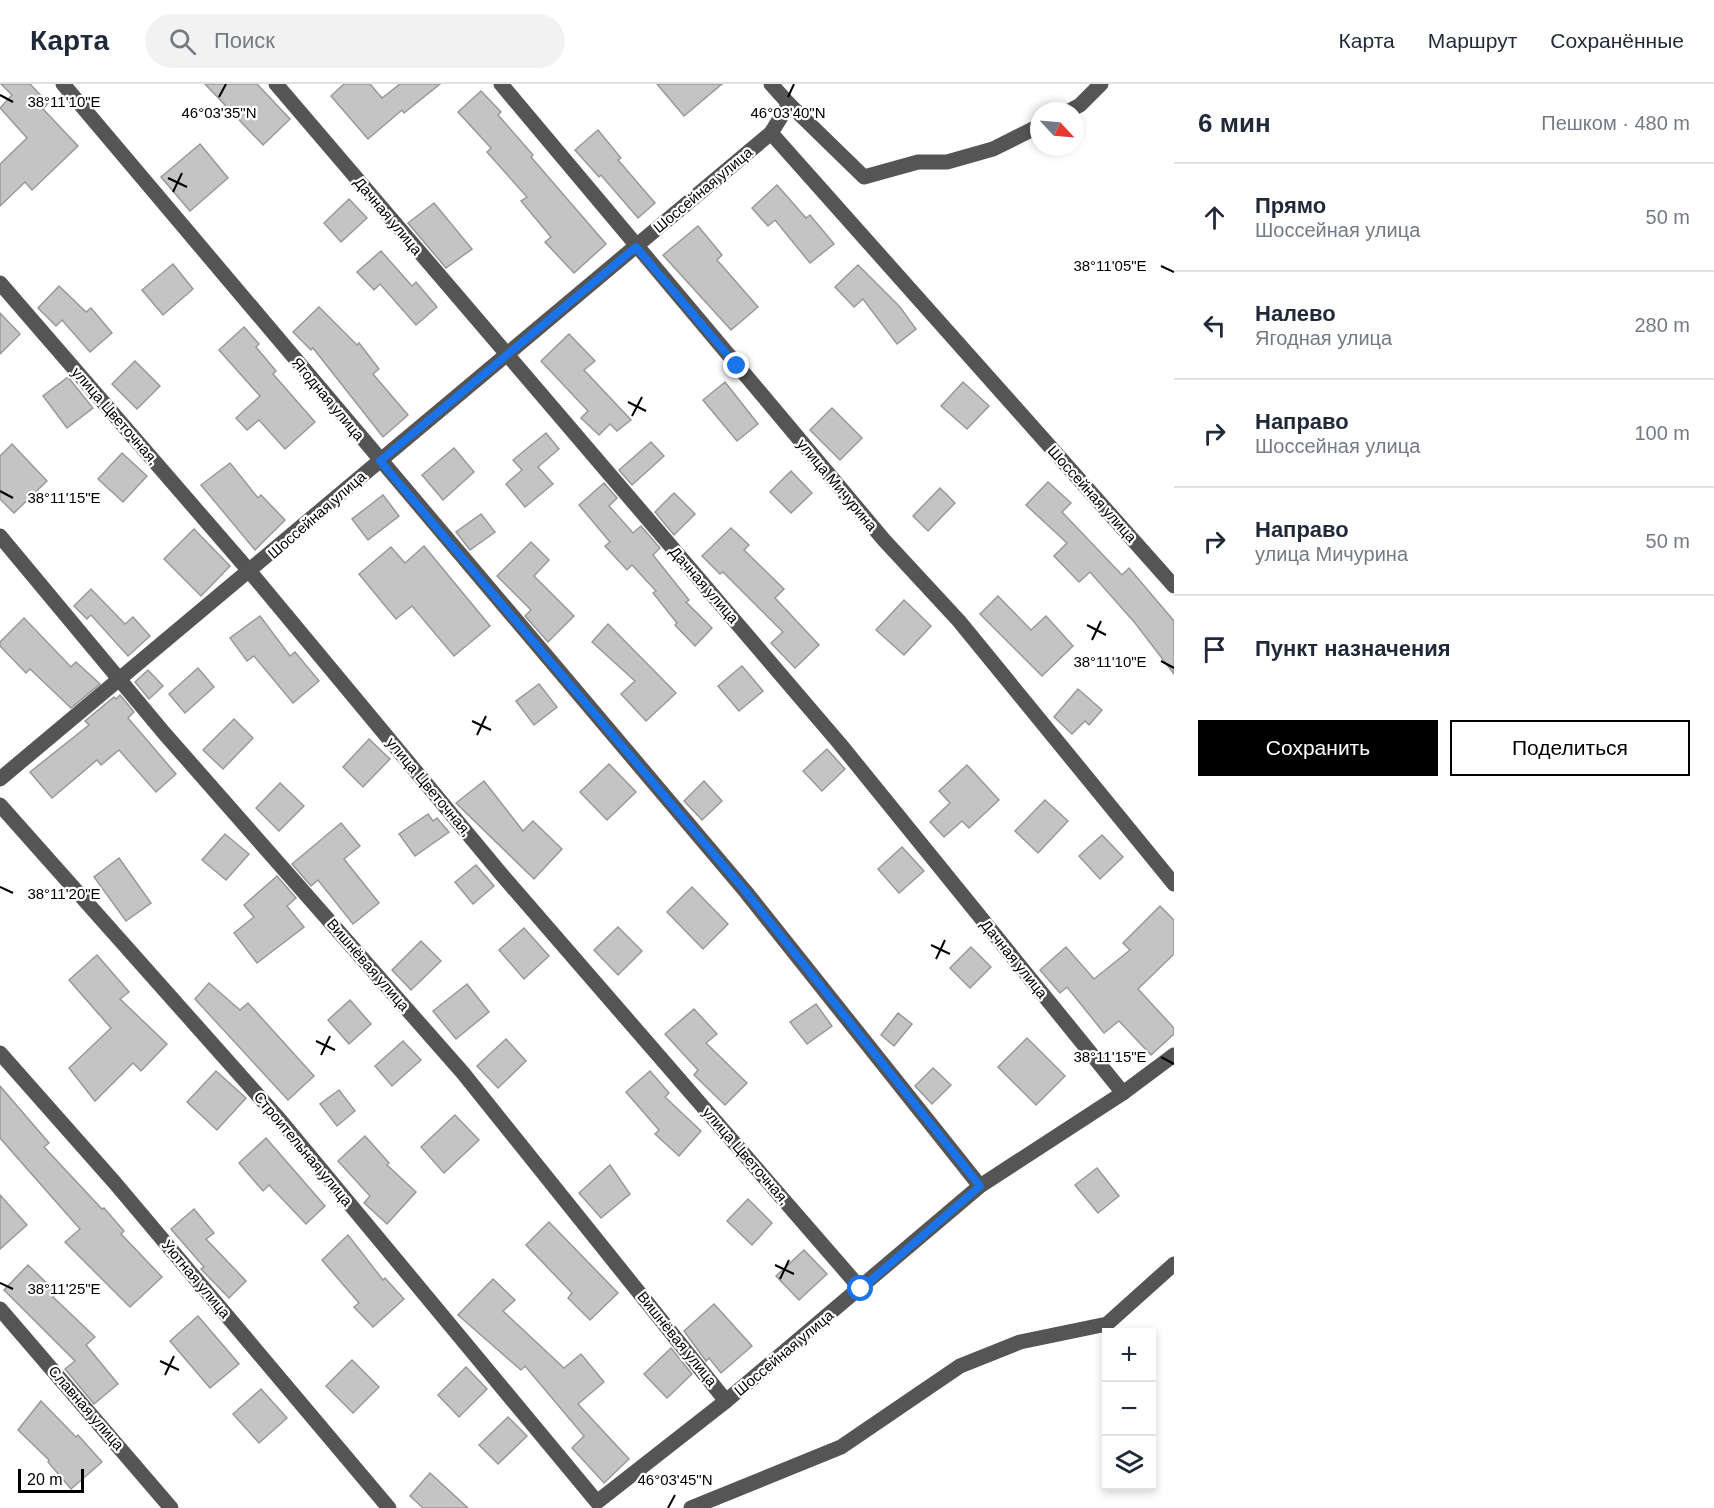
<!DOCTYPE html>
<html lang="ru">
<head>
<meta charset="utf-8">
<style>
  :root { --surface:#fff; --page:#f2f2f3; --text:#1f2937; --muted:#747a83; --line:#e0e1e3; --accent:#000 }
  body { margin:0; font-family:Helvetica,sans-serif; background:var(--page); color:var(--text) }
  .controls { position:absolute; right:18px; bottom:18px; display:grid; overflow:hidden; border-radius:0px; box-shadow:0 3px 9px #0003 }
  .controls button { width:54px; height:54px; display:grid; place-items:center; padding:0; border:0; border-bottom:2px solid var(--line); background:var(--surface); color:var(--text); font:30px sans-serif }
  .compass { position:absolute; left:1030px; top:18px; width:54px; height:54px; border-radius:50%; background:var(--surface); box-shadow:0 3px 9px #0003; rotate:116deg }
  .scale { position:absolute; left:18px; bottom:15px; width:66px; box-sizing:border-box; padding-left:6px; border:3px solid #000; border-top:0; font-size:16px; line-height:21px; white-space:nowrap; color:#000; -webkit-text-stroke:4px #fff; paint-order:stroke }
  .stop { position:absolute; width:18px; height:18px; margin:-14px; border:4px solid #1a73e8; border-radius:50%; background:#fff }
  .stop.end { background:#1a73e8; border-color:#fff; box-shadow:0 2px 6px #0008 }
  .list { margin:0; padding:0; list-style:none }
  h2 { display:flex; justify-content:space-between; align-items:center; height:78px; margin:0; padding:0 24px; font-size:26px }
  h2 small { font-size:20px; font-weight:400; color:var(--muted) }
  .list li { display:grid; grid-template-columns:39px 1fr auto; gap:18px; align-items:center; box-sizing:border-box; height:108px; padding:0 24px; border-top:2px solid var(--line) }
  .list b { display:block; font-size:22px; white-space:nowrap }
  .list p { margin:0; font-size:20px; white-space:nowrap; color:var(--muted) }
  .list em { font-size:20px; font-style:normal; color:var(--muted) }
  .actions { display:flex; gap:12px; padding:18px 24px }
  .actions a { flex:1; padding:14px 0; border:2px solid var(--accent); border-radius:0px; text-align:center; font-size:21px; color:var(--accent) }
  .actions .main { background:var(--accent); color:#fff }
  .icon { flex:none; width:33px; height:33px; fill:none; stroke:currentColor; stroke-width:2; stroke-linecap:round; stroke-linejoin:round }
  .map { position:relative; flex:none; width:1174px; height:1424px; overflow:hidden }
  header { display:flex; align-items:center; gap:36px; box-sizing:border-box; height:84px; padding:0 30px; background:var(--surface); border-bottom:2px solid var(--line) }
  header strong { font-size:28px }
  nav { display:flex; gap:33px; margin-inline-start:auto; font-size:21px }
  .search { width:420px; height:54px; background:var(--page); display:flex; align-items:center; gap:15px; box-sizing:border-box; padding:0 21px; border-radius:33px; color:var(--muted); font-size:22px }
  main { display:flex }
  aside { flex:1; background:var(--surface) }
  .map>svg:first-child { display:block }
</style>
</head>
<body>
<header>
<strong>Карта</strong>
<div class="search"><svg class="icon" aria-label="search" viewBox="0 0 24 24"><circle cx="10" cy="10" r="6"/><path d="M15 15l6 6"/></svg>Поиск</div>
<nav><a>Карта</a><a>Маршрут</a><a>Сохранённые</a></nav>
</header>
<main>
<div class="map">
<svg width="1174" height="1424" viewBox="0 0 1174 1424">
  <rect width="100%" height="100%" fill="#fff"/>
  <g fill="#c4c4c4" stroke="#999" stroke-width="1.5">
    <path d="M 1,0 L 30,0 L 48,19 L 43,25 L 78,62 L 32,106 L 25,98 L 0,122 L 0,80 L 27,54 L 0,24 L 12,11 Z"/>
    <path d="M 205,0 L 257,0 L 290,35 L 263,61 Z"/>
    <path d="M 344,0 L 370,0 L 382,14 L 400,0 L 440,0 L 404,29 L 402,26 L 368,55 L 331,12 Z"/>
    <path d="M 657,0 L 722,0 L 684,32 Z"/>
    <path d="M 481,7 L 501,28 L 498,31 L 533,71 L 531,73 L 606,160 L 574,189 L 545,158 L 551,153 L 521,117 L 527,113 L 487,68 L 491,64 L 458,28 Z"/>
    <path d="M 598,46 L 621,74 L 618,76 L 655,119 L 638,134 L 601,91 L 599,93 L 575,66 Z"/>
    <path d="M 200,60 L 228,94 L 190,127 L 161,93 Z"/>
    <path d="M 777,101 L 806,134 L 810,131 L 834,160 L 810,179 L 775,136 L 768,142 L 752,124 Z"/>
    <path d="M 349,115 L 367,134 L 341,158 L 324,139 Z"/>
    <path d="M 434,119 L 472,165 L 446,184 L 408,139 Z"/>
    <path d="M 698,142 L 722,171 L 717,176 L 758,223 L 731,246 L 663,171 Z"/>
    <path d="M 381,167 L 412,202 L 416,198 L 437,223 L 416,241 L 380,200 L 374,206 L 357,188 Z"/>
    <path d="M 173,180 L 193,205 L 163,231 L 142,206 Z"/>
    <path d="M 858,181 L 900,223 L 916,245 L 897,260 L 863,215 L 854,223 L 835,203 Z"/>
    <path d="M 59,202 L 86,228 L 91,224 L 112,249 L 90,268 L 62,236 L 56,242 L 38,224 Z"/>
    <path d="M 319,223 L 357,261 L 359,259 L 379,285 L 373,290 L 408,331 L 383,353 L 313,264 L 311,266 L 293,248 Z"/>
    <path d="M 0,229 L 20,250 L 0,270 Z"/>
    <path d="M 244,243 L 259,260 L 256,263 L 276,287 L 273,290 L 315,338 L 285,365 L 259,336 L 247,346 L 236,334 L 260,312 L 219,266 Z"/>
    <path d="M 569,250 L 595,277 L 584,286 L 631,336 L 617,347 L 610,340 L 599,351 L 581,334 L 588,327 L 541,277 Z"/>
    <path d="M 135,277 L 160,302 L 137,325 L 112,300 Z"/>
    <path d="M 68,293 L 93,324 L 67,344 L 43,312 Z"/>
    <path d="M 725,298 L 758,340 L 737,357 L 703,316 Z"/>
    <path d="M 963,298 L 989,322 L 967,345 L 941,322 Z"/>
    <path d="M 832,324 L 862,354 L 840,376 L 810,346 Z"/>
    <path d="M 546,349 L 559,365 L 538,383 L 553,400 L 525,423 L 506,400 L 522,386 L 513,376 Z"/>
    <path d="M 651,358 L 664,372 L 632,401 L 619,386 Z"/>
    <path d="M 12,360 L 47,397 L 14,429 L 0,415 L 0,372 Z"/>
    <path d="M 454,364 L 474,388 L 443,416 L 422,391 Z"/>
    <path d="M 122,369 L 147,392 L 123,418 L 98,395 Z"/>
    <path d="M 230,379 L 258,414 L 261,411 L 285,436 L 255,466 L 201,401 Z"/>
    <path d="M 791,387 L 812,409 L 791,429 L 770,408 Z"/>
    <path d="M 1048,398 L 1071,419 L 1062,428 L 1122,491 L 1129,484 L 1174,537 L 1174,590 L 1135,539 L 1090,488 L 1079,498 L 1054,472 L 1067,459 L 1026,421 Z"/>
    <path d="M 604,399 L 617,414 L 609,422 L 633,449 L 641,442 L 660,464 L 653,471 L 689,516 L 686,518 L 712,544 L 695,562 L 675,541 L 677,539 L 653,509 L 656,507 L 632,481 L 627,486 L 605,462 L 610,458 L 579,421 Z"/>
    <path d="M 940,404 L 955,419 L 928,447 L 913,432 Z"/>
    <path d="M 674,409 L 695,430 L 674,451 L 655,428 Z"/>
    <path d="M 383,411 L 399,432 L 368,456 L 352,435 Z"/>
    <path d="M 481,430 L 495,448 L 470,466 L 456,448 Z"/>
    <path d="M 731,444 L 749,461 L 744,466 L 784,505 L 775,514 L 819,561 L 795,584 L 771,559 L 783,548 L 723,488 L 720,490 L 702,472 Z"/>
    <path d="M 194,445 L 230,482 L 201,512 L 164,475 Z"/>
    <path d="M 531,458 L 549,476 L 534,492 L 574,532 L 548,558 L 525,532 L 531,526 L 497,492 Z"/>
    <path d="M 424,462 L 490,542 L 454,572 L 412,522 L 396,535 L 359,490 L 391,463 L 405,479 Z"/>
    <path d="M 91,505 L 125,540 L 133,533 L 150,552 L 128,572 L 91,531 L 87,535 L 74,522 Z"/>
    <path d="M 998,512 L 1031,546 L 1046,532 L 1073,562 L 1042,592 L 980,530 Z"/>
    <path d="M 904,516 L 931,542 L 904,571 L 876,546 Z"/>
    <path d="M 260,532 L 290,572 L 295,568 L 319,597 L 293,619 L 254,572 L 247,577 L 230,554 Z"/>
    <path d="M 24,534 L 71,583 L 76,578 L 100,600 L 71,624 L 30,585 L 26,589 L 0,562 L 0,558 Z"/>
    <path d="M 608,540 L 676,609 L 646,637 L 621,610 L 635,597 L 592,558 Z"/>
    <path d="M 742,582 L 763,607 L 739,627 L 718,602 Z"/>
    <path d="M 198,584 L 214,603 L 185,629 L 169,610 Z"/>
    <path d="M 148,586 L 163,602 L 149,615 L 135,598 Z"/>
    <path d="M 539,600 L 557,623 L 534,641 L 516,617 Z"/>
    <path d="M 1078,605 L 1102,626 L 1089,641 L 1085,637 L 1072,650 L 1054,633 Z"/>
    <path d="M 120,611 L 134,628 L 128,634 L 176,690 L 156,708 L 119,666 L 101,681 L 97,676 L 52,714 L 30,688 L 89,641 L 85,637 L 114,613 L 116,615 Z"/>
    <path d="M 234,635 L 253,654 L 223,685 L 203,666 Z"/>
    <path d="M 369,655 L 390,675 L 363,703 L 343,683 Z"/>
    <path d="M 827,665 L 845,685 L 822,707 L 803,687 Z"/>
    <path d="M 609,680 L 636,708 L 607,736 L 580,708 Z"/>
    <path d="M 967,681 L 999,716 L 969,744 L 962,737 L 944,753 L 930,738 L 950,719 L 939,707 Z"/>
    <path d="M 484,697 L 523,747 L 533,737 L 562,765 L 534,795 L 456,719 Z"/>
    <path d="M 704,697 L 722,717 L 702,736 L 684,717 Z"/>
    <path d="M 280,699 L 304,722 L 279,747 L 256,724 Z"/>
    <path d="M 1045,716 L 1068,737 L 1038,769 L 1015,747 Z"/>
    <path d="M 428,730 L 433,737 L 437,734 L 449,748 L 415,772 L 399,750 Z"/>
    <path d="M 341,739 L 360,762 L 344,775 L 379,819 L 353,840 L 318,796 L 311,802 L 292,780 Z"/>
    <path d="M 225,750 L 249,770 L 226,796 L 202,776 Z"/>
    <path d="M 1102,751 L 1123,773 L 1100,795 L 1079,772 Z"/>
    <path d="M 902,763 L 924,787 L 899,809 L 878,785 Z"/>
    <path d="M 119,774 L 151,819 L 126,837 L 94,793 Z"/>
    <path d="M 476,781 L 494,802 L 473,820 L 455,798 Z"/>
    <path d="M 277,792 L 296,814 L 287,822 L 304,843 L 257,879 L 234,849 L 254,833 L 244,821 Z"/>
    <path d="M 692,803 L 728,840 L 703,865 L 667,828 Z"/>
    <path d="M 1160,822 L 1174,836 L 1174,870 L 1138,905 L 1174,944 L 1174,950 L 1151,971 L 1119,937 L 1104,949 L 1067,903 L 1060,909 L 1040,886 L 1066,863 L 1094,895 L 1130,866 L 1123,859 Z"/>
    <path d="M 618,843 L 642,867 L 618,891 L 594,866 Z"/>
    <path d="M 524,844 L 549,872 L 524,895 L 499,866 Z"/>
    <path d="M 421,857 L 441,877 L 411,906 L 392,886 Z"/>
    <path d="M 971,863 L 991,883 L 970,904 L 950,884 Z"/>
    <path d="M 97,871 L 129,908 L 120,915 L 167,960 L 141,987 L 133,979 L 95,1017 L 69,984 L 111,944 L 69,896 Z"/>
    <path d="M 209,899 L 240,926 L 248,919 L 314,992 L 288,1016 L 195,915 Z"/>
    <path d="M 467,900 L 489,928 L 456,955 L 433,927 Z"/>
    <path d="M 350,916 L 371,940 L 349,960 L 328,936 Z"/>
    <path d="M 816,920 L 832,942 L 807,960 L 790,938 Z"/>
    <path d="M 694,925 L 717,950 L 706,959 L 747,999 L 725,1021 L 694,991 L 698,986 L 665,950 Z"/>
    <path d="M 898,929 L 912,940 L 894,962 L 881,951 Z"/>
    <path d="M 1027,954 L 1065,992 L 1036,1021 L 998,983 Z"/>
    <path d="M 506,955 L 526,977 L 498,1004 L 477,982 Z"/>
    <path d="M 403,957 L 421,976 L 392,1002 L 375,982 Z"/>
    <path d="M 933,984 L 951,1001 L 932,1020 L 915,1002 Z"/>
    <path d="M 216,987 L 246,1014 L 217,1046 L 187,1018 Z"/>
    <path d="M 650,987 L 669,1009 L 665,1013 L 701,1047 L 679,1072 L 655,1050 L 659,1046 L 626,1008 Z"/>
    <path d="M 0,1002 L 49,1059 L 44,1063 L 102,1125 L 104,1124 L 124,1147 L 121,1150 L 162,1193 L 130,1223 L 65,1158 L 80,1145 L 0,1054 Z"/>
    <path d="M 339,1006 L 355,1027 L 337,1042 L 320,1020 Z"/>
    <path d="M 455,1031 L 479,1056 L 444,1089 L 421,1063 Z"/>
    <path d="M 365,1052 L 389,1079 L 387,1081 L 416,1108 L 387,1140 L 364,1119 L 370,1112 L 338,1077 Z"/>
    <path d="M 266,1054 L 325,1122 L 306,1140 L 269,1101 L 263,1107 L 239,1079 Z"/>
    <path d="M 610,1081 L 630,1110 L 601,1134 L 579,1109 Z"/>
    <path d="M 1097,1084 L 1119,1112 L 1098,1129 L 1075,1101 Z"/>
    <path d="M 0,1111 L 27,1141 L 0,1165 Z"/>
    <path d="M 748,1115 L 772,1139 L 752,1161 L 727,1137 Z"/>
    <path d="M 194,1125 L 214,1149 L 206,1155 L 246,1197 L 229,1214 L 201,1185 L 204,1183 L 171,1145 Z"/>
    <path d="M 549,1138 L 618,1209 L 590,1236 L 568,1214 L 572,1209 L 526,1161 Z"/>
    <path d="M 348,1151 L 383,1196 L 385,1194 L 404,1215 L 373,1243 L 354,1223 L 359,1219 L 322,1176 Z"/>
    <path d="M 804,1166 L 827,1190 L 799,1216 L 776,1192 Z"/>
    <path d="M 28,1181 L 57,1209 L 53,1213 L 95,1253 L 86,1261 L 118,1300 L 94,1320 L 65,1285 L 75,1277 L 4,1206 Z"/>
    <path d="M 493,1195 L 515,1216 L 503,1227 L 564,1284 L 581,1270 L 604,1298 L 578,1320 L 629,1375 L 604,1399 L 572,1364 L 584,1352 L 525,1282 L 521,1286 L 458,1231 Z"/>
    <path d="M 714,1220 L 752,1262 L 721,1289 L 709,1274 L 706,1277 L 684,1247 Z"/>
    <path d="M 198,1232 L 239,1280 L 210,1304 L 170,1257 Z"/>
    <path d="M 671,1264 L 692,1290 L 667,1314 L 644,1290 Z"/>
    <path d="M 352,1276 L 379,1303 L 353,1329 L 326,1302 Z"/>
    <path d="M 466,1283 L 487,1305 L 459,1333 L 438,1311 Z"/>
    <path d="M 261,1305 L 287,1334 L 259,1359 L 233,1330 Z"/>
    <path d="M 41,1317 L 76,1353 L 78,1351 L 102,1378 L 71,1405 L 48,1378 L 49,1376 L 18,1346 Z"/>
    <path d="M 508,1333 L 527,1352 L 498,1380 L 479,1361 Z"/>
    <path d="M 430,1389 L 468,1424 L 423,1424 L 410,1412 Z"/>
  </g>
  <g fill="none" stroke-linecap="round" stroke-linejoin="round">
    <g stroke="#555" stroke-width="15">
      <path d="M 63,0 L 746,808 L 980,1102"/>
      <path d="M 276,0 L 840,660 L 1123,1009"/>
      <path d="M 501,0 L 884,456 L 959,537 L 1174,800"/>
      <path d="M 789,20 L 864,93 L 918,78 L 947,78 L 993,65 L 1039,42"/>
      <path d="M 1069,27 L 1080,21 L 1101,0"/>
      <path d="M 771,49 L 1174,502"/>
      <path d="M 0,199 L 251,489 L 502,791 L 861,1205"/>
      <path d="M 0,452 L 164,649 L 463,989 L 726,1317"/>
      <path d="M 0,695 C 258,482 514,265 771,49 L 789,20 L 771,0"/>
      <path d="M 0,721 L 280,1036 L 597,1418 L 726,1317 L 980,1102 L 1123,1009 L 1174,971"/>
      <path d="M 0,969 L 115,1099 L 389,1424"/>
      <path d="M 0,1225 L 171,1424"/>
      <path d="M 691,1424 L 841,1363 L 960,1282 L 1020,1258 L 1107,1240 L 1174,1180"/>
    </g>
  </g>
  <g fill="none" stroke-linecap="round" stroke-linejoin="round">
    <path stroke="#1a73e8" stroke-width="8" d="M 737,282 L 636,163 L 380,377 L 746,808 L 980,1102 L 861,1205"/>
  </g>
  <path fill="none" stroke="#000" stroke-width="2" d="M 0,11 L 13,18M 219,13 L 226,0M 788,13 L 794,0M 168,94 L 187,103M 173,108 L 182,89M 1161,182 L 1174,188M 628,318 L 646,327M 632,332 L 642,313M 0,407 L 13,414M 1087,541 L 1106,551M 1092,556 L 1101,537M 1161,577 L 1174,584M 472,637 L 491,646M 477,651 L 486,632M 0,803 L 13,809M 931,861 L 950,870M 936,875 L 945,856M 316,957 L 335,966M 321,971 L 330,952M 1161,973 L 1174,980M 775,1181 L 794,1190M 780,1195 L 789,1176M 0,1199 L 13,1205M 160,1277 L 179,1286M 165,1291 L 174,1272M 668,1424 L 675,1411"/>
  <g text-anchor="middle" stroke-width="4.5" stroke-linejoin="round" paint-order="stroke">
    <g font-size="15" fill="#000" stroke="#fff">
      <text transform="translate(703 106) rotate(-40)" y="5">Шоссейная улица</text>
      <text transform="translate(388 132) rotate(50)" y="5">Дачная улица</text>
      <text transform="translate(328 315) rotate(50)" y="5">Ягодная улица</text>
      <text transform="translate(115 332) rotate(49)" y="5">улица Цветочная,</text>
      <text transform="translate(837 401) rotate(50)" y="5">улица Мичурина</text>
      <text transform="translate(1092 410) rotate(48)" y="5">Шоссейная улица</text>
      <text transform="translate(317 431) rotate(-41)" y="5">Шоссейная улица</text>
      <text transform="translate(704 501) rotate(49)" y="5">Дачная улица</text>
      <text transform="translate(429 703) rotate(50)" y="5">улица Цветочная,</text>
      <text transform="translate(1014 875) rotate(51)" y="5">Дачная улица</text>
      <text transform="translate(368 881) rotate(49)" y="5">Вишнёвая улица</text>
      <text transform="translate(303 1065) rotate(50)" y="5">Строительная улица</text>
      <text transform="translate(746 1072) rotate(49)" y="5">улица Цветочная,</text>
      <text transform="translate(196 1195) rotate(50)" y="5">Уютная улица</text>
      <text transform="translate(677 1255) rotate(51)" y="5">Вишнёвая улица</text>
      <text transform="translate(784 1269) rotate(-40)" y="5">Шоссейная улица</text>
      <text transform="translate(86 1324) rotate(49)" y="5">Славная улица</text>
    </g>
  </g>
  <g font-size="15" text-anchor="middle" fill="#000" stroke="#fff" stroke-width="4.5" stroke-linejoin="round" paint-order="stroke">
    <text x="64" y="23">38°11'10"E</text>
    <text x="788" y="34">46°03'40"N</text>
    <text x="219" y="34">46°03'35"N</text>
    <text x="1110" y="187">38°11'05"E</text>
    <text x="64" y="419">38°11'15"E</text>
    <text x="1110" y="583">38°11'10"E</text>
    <text x="64" y="815">38°11'20"E</text>
    <text x="1110" y="978">38°11'15"E</text>
    <text x="64" y="1210">38°11'25"E</text>
    <text x="675" y="1401">46°03'45"N</text>
  </g>
</svg>
<div class="controls">
<button>+</button>
<button>−</button>
<button><svg class="icon" aria-label="layers" viewBox="0 0 24 24"><path d="M12 4l9 5-9 5-9-5zM3 14l9 5 9-5"/></svg></button>
</div>
<svg class="compass" viewBox="-18 -18 36 36"><path d="M0-13l5 13h-10z" fill="#e53935"/><path d="M0 13l5-13h-10z" fill="#747a83"/></svg>
<div class="scale">20 m</div>
<div class="stop" style="left:861px;top:1205px"></div>
<div class="stop end" style="left:737px;top:282px"></div>
</div>
<aside>
<h2>6 мин<small>Пешком · 480 m</small></h2>
<ul class="list">
<li><svg class="icon" aria-label="ahead" viewBox="0 0 24 24"><path d="M12 20V5M6 11l6-6 6 6"/></svg><div><b>Прямо</b><p>Шоссейная улица</p></div><em>50 m</em></li>
<li><svg class="icon" aria-label="left" viewBox="0 0 24 24"><path d="M17 20v-9H6M10 6l-5 5 5 5"/></svg><div><b>Налево</b><p>Ягодная улица</p></div><em>280 m</em></li>
<li><svg class="icon" aria-label="right" viewBox="0 0 24 24"><path d="M7 20v-9h11M14 6l5 5-5 5"/></svg><div><b>Направо</b><p>Шоссейная улица</p></div><em>100 m</em></li>
<li><svg class="icon" aria-label="right" viewBox="0 0 24 24"><path d="M7 20v-9h11M14 6l5 5-5 5"/></svg><div><b>Направо</b><p>улица Мичурина</p></div><em>50 m</em></li>
<li><svg class="icon" aria-label="arrive" viewBox="0 0 24 24"><path d="M6 21V4h12l-3 4 3 4H6"/></svg><div><b>Пункт назначения</b></div></li>
</ul>
<div class="actions"><a class="main">Сохранить</a><a>Поделиться</a></div>
</aside>
</main>
</body>
</html>
